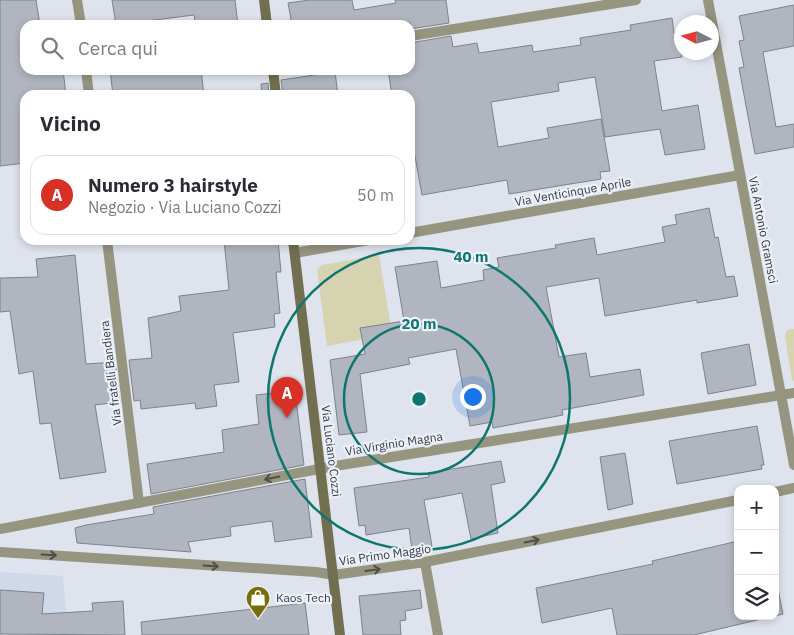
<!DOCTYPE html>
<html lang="it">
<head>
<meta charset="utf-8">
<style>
  :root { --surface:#fff; --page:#f2f2f3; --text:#2b2b33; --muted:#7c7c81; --line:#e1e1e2; --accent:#d93025 }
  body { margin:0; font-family:"IBM Plex Sans",sans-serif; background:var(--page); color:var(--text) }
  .controls { position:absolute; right:15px; bottom:15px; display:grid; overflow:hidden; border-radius:10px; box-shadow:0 2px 8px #0003 }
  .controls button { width:45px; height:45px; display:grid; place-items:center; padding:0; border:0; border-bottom:1px solid var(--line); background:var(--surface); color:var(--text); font:25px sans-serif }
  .compass { position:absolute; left:674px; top:15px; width:45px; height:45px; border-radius:50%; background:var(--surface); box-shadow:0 2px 8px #0003; rotate:276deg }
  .you { position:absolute; left:472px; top:396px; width:18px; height:18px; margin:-12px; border:4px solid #fff; border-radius:50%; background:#1a73e8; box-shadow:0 0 0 8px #1a73e833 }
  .badge { display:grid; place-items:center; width:32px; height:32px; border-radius:50%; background:var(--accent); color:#fff; font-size:16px; font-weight:700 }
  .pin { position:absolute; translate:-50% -41px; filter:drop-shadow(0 1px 2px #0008) }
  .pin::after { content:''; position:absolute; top:26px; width:18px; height:15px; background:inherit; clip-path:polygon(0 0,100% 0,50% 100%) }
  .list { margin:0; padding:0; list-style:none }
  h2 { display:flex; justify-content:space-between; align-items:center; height:65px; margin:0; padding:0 20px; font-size:21px }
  h2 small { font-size:16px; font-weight:400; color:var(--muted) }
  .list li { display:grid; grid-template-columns:32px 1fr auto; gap:15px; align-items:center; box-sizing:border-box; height:80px; margin:0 10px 10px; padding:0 10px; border:1px solid var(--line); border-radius:15px }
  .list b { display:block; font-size:19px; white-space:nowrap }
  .list p { margin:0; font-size:16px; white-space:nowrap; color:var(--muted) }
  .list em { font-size:16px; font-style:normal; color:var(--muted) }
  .icon { flex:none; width:28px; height:28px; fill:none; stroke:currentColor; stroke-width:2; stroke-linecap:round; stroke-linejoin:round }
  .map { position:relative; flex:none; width:794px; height:635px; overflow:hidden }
  .search { position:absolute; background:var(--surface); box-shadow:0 2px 8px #0003; left:20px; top:20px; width:395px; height:55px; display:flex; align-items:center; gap:12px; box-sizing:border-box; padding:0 18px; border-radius:15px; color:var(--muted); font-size:19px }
  .panel { position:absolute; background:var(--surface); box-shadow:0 2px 8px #0003; left:20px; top:90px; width:395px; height:155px; border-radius:15px }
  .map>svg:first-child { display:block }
</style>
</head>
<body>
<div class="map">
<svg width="794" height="635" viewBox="0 0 794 635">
  <rect width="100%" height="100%" fill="#dee3ed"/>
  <path fill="#d0d9e9" d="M 0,572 L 63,576 L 68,635 L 0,635 Z"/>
  <g fill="#d6d4b0">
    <path d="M 379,255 L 392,334 L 327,346 L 317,270 L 322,265 Z"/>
    <path d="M 794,329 L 794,381 L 792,380 L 785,336 L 787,330 Z"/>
  </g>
  <g fill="#b0b5bf" stroke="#7d828b">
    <path d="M 0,0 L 36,0 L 40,25 L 25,25 L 25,70 L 63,70 L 66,95 L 25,95 L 25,163 L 0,166 Z"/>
    <path d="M 112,0 L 235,0 L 238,25 L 196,25 L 194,15 L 116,25 Z"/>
    <path d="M 309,0 L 352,0 L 354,10 L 396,3 L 395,0 L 446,0 L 449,23 L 410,29 L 410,23 L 398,25 L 292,25 L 288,3 Z"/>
    <path d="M 794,5 L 794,46 L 763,52 L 776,127 L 794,124 L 794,147 L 755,154 L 739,68 L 744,67 L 739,41 L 744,40 L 739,16 Z"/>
    <path d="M 672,18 L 674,33 L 677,32 L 682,57 L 654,61 L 662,111 L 698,105 L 705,149 L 665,155 L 660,129 L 605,137 L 595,77 L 558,83 L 559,91 L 491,102 L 498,147 L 549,138 L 547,128 L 601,119 L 610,171 L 600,172 L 601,179 L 509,194 L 507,180 L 422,195 L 414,151 L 410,151 L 410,95 L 392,95 L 388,70 L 410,70 L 410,43 L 451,36 L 453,47 L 477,43 L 479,53 L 532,45 L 533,52 L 581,45 L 580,38 L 631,30 L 630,25 Z"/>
    <path d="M 110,70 L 201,70 L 204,95 L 113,95 Z"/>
    <path d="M 335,72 L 338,95 L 283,95 L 281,80 Z"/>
    <path d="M 268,83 L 269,95 L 262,95 L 261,84 Z"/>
    <path d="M 709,208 L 715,238 L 718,237 L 726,277 L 734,276 L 738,296 L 697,303 L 697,300 L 605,316 L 599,278 L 546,287 L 559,357 L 586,353 L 590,377 L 640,369 L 644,395 L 562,410 L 563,415 L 493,428 L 492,422 L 470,426 L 456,349 L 408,358 L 410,364 L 360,374 L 367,432 L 339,435 L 330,360 L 365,354 L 360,328 L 404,321 L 395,267 L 437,261 L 441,288 L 484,280 L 483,270 L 499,267 L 497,258 L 556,248 L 555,245 L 594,238 L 597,255 L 665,242 L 662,227 L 677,224 L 675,215 Z"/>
    <path d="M 224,240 L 278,240 L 281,272 L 276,272 L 280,313 L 274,314 L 275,327 L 233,333 L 239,382 L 214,385 L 217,406 L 196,409 L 195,403 L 141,409 L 140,400 L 134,401 L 129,360 L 152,358 L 148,318 L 181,311 L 179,296 L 229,290 Z"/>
    <path d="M 75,255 L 86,364 L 115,362 L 120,402 L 95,405 L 106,472 L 60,479 L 51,423 L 40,424 L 33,371 L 19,374 L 10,311 L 0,312 L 0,278 L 38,277 L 36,259 Z"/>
    <path d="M 749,344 L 756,385 L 708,394 L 701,353 Z"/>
    <path d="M 295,391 L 304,465 L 151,494 L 147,464 L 224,452 L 222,430 L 259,424 L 256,395 Z"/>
    <path d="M 757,426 L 764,465 L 761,465 L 762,469 L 677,484 L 669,441 Z"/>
    <path d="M 625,453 L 633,504 L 608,510 L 600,457 Z"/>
    <path d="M 501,461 L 505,482 L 491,485 L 498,533 L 471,539 L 462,493 L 424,500 L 432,546 L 412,550 L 409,528 L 366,535 L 365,525 L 359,526 L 354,488 L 429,477 L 428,473 Z"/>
    <path d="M 305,479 L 312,537 L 275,542 L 272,521 L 230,527 L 231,536 L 188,542 L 191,552 L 77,543 L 75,528 L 86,525 L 154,514 L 153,507 Z"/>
    <path d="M 734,542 L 738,558 L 738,616 L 774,616 L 694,635 L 617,635 L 612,608 L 542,623 L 536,588 L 653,564 L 652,561 Z"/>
    <path d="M 778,589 L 783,614 L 775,616 L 775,590 Z"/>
    <path d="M 0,590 L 44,593 L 42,614 L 93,611 L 92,603 L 123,601 L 125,635 L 0,634 Z"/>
    <path d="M 420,590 L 422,608 L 405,611 L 406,620 L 400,621 L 401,635 L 363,635 L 359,596 Z"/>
    <path d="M 305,603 L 309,635 L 142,635 L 141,622 Z"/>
  </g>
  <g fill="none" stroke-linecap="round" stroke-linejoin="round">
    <g stroke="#969580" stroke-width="10">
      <path d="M 77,0 L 81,25"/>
      <path d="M 708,0 L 794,465"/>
      <path d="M 410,36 L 636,0"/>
      <path d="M 86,70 L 89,95"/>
      <path d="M 410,233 L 740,175"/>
      <path d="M 107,240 L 139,503"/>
      <path d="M 295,253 L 369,240"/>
      <path d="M 775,492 L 794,488"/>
      <path d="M 0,529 L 335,466 L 794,393"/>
      <path d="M 0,552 L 316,572 L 334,575 L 425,562 L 738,500"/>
      <path d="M 425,562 L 438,635"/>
    </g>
    <g stroke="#726f51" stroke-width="10">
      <path d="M 264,0 L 267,25"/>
      <path d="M 273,70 L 276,95"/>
      <path d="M 293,240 L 340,635"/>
    </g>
  </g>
  <defs><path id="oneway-shaft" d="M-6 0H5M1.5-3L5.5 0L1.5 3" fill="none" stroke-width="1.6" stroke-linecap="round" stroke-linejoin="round" transform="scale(1.25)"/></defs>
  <g stroke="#4c4d4c">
    <use href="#oneway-shaft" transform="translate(272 478) rotate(169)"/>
    <use href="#oneway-shaft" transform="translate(532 541) rotate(-11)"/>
    <use href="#oneway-shaft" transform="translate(49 555) rotate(3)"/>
    <use href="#oneway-shaft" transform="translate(211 566) rotate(4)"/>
    <use href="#oneway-shaft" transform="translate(373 570) rotate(-8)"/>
  </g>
  <g fill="none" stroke="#0f766e" stroke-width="2.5">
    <circle cx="419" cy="399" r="75"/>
    <circle cx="419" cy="399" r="151"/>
  </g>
  <defs>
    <symbol id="shop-pin" viewBox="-11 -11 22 30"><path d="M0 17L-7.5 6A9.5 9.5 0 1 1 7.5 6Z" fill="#776e0b" stroke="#ebf0fa"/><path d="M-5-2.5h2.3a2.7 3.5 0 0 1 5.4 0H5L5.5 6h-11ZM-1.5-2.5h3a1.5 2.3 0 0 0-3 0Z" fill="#fff"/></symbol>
  </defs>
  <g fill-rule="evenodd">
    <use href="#shop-pin" x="244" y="584" width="28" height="38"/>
  </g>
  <g text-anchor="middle" stroke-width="4.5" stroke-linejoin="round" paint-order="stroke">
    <g font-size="12" fill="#393b3f" stroke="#ebf0fa">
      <text transform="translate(573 192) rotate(-10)" y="4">Via Venticinque Aprile</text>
      <text transform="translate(763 230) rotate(79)" y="4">Via Antonio Gramsci</text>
      <text transform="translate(111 373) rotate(-97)" y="4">Via fratelli Bandiera</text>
      <text transform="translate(394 444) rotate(-9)" y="4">Via Virginio Magna</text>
      <text transform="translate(331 451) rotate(83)" y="4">Via Luciano Cozzi</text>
      <text transform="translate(385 555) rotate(-8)" y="4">Via Primo Maggio</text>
    </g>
    <g font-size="12" fill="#393b3f" stroke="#ebf0fa" text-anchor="start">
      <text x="276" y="602">Kaos Tech</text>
    </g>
  </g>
  <circle cx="419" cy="399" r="8" fill="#0f766e" stroke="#ebf0fa" stroke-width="2.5"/>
  <g font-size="15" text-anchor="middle" font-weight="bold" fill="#0f766e" stroke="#ebf0fa" stroke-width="4.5" stroke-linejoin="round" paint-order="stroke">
    <text x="471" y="262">40 m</text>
    <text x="419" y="329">20 m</text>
  </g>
</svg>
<div class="controls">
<button>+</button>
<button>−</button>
<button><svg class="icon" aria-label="layers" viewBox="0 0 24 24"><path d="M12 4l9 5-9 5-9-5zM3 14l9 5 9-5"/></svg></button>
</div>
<svg class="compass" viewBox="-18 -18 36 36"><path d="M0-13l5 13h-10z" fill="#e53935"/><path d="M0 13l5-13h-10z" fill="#7c7c81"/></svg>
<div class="you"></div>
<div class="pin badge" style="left:287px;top:418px">A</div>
<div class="search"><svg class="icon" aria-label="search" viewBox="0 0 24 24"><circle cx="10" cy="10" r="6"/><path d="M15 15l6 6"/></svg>Cerca qui</div>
<section class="panel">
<h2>Vicino<small></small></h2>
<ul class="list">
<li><span class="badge">A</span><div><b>Numero 3 hairstyle</b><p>Negozio · Via Luciano Cozzi</p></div><em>50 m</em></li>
</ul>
</section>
</div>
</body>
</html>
